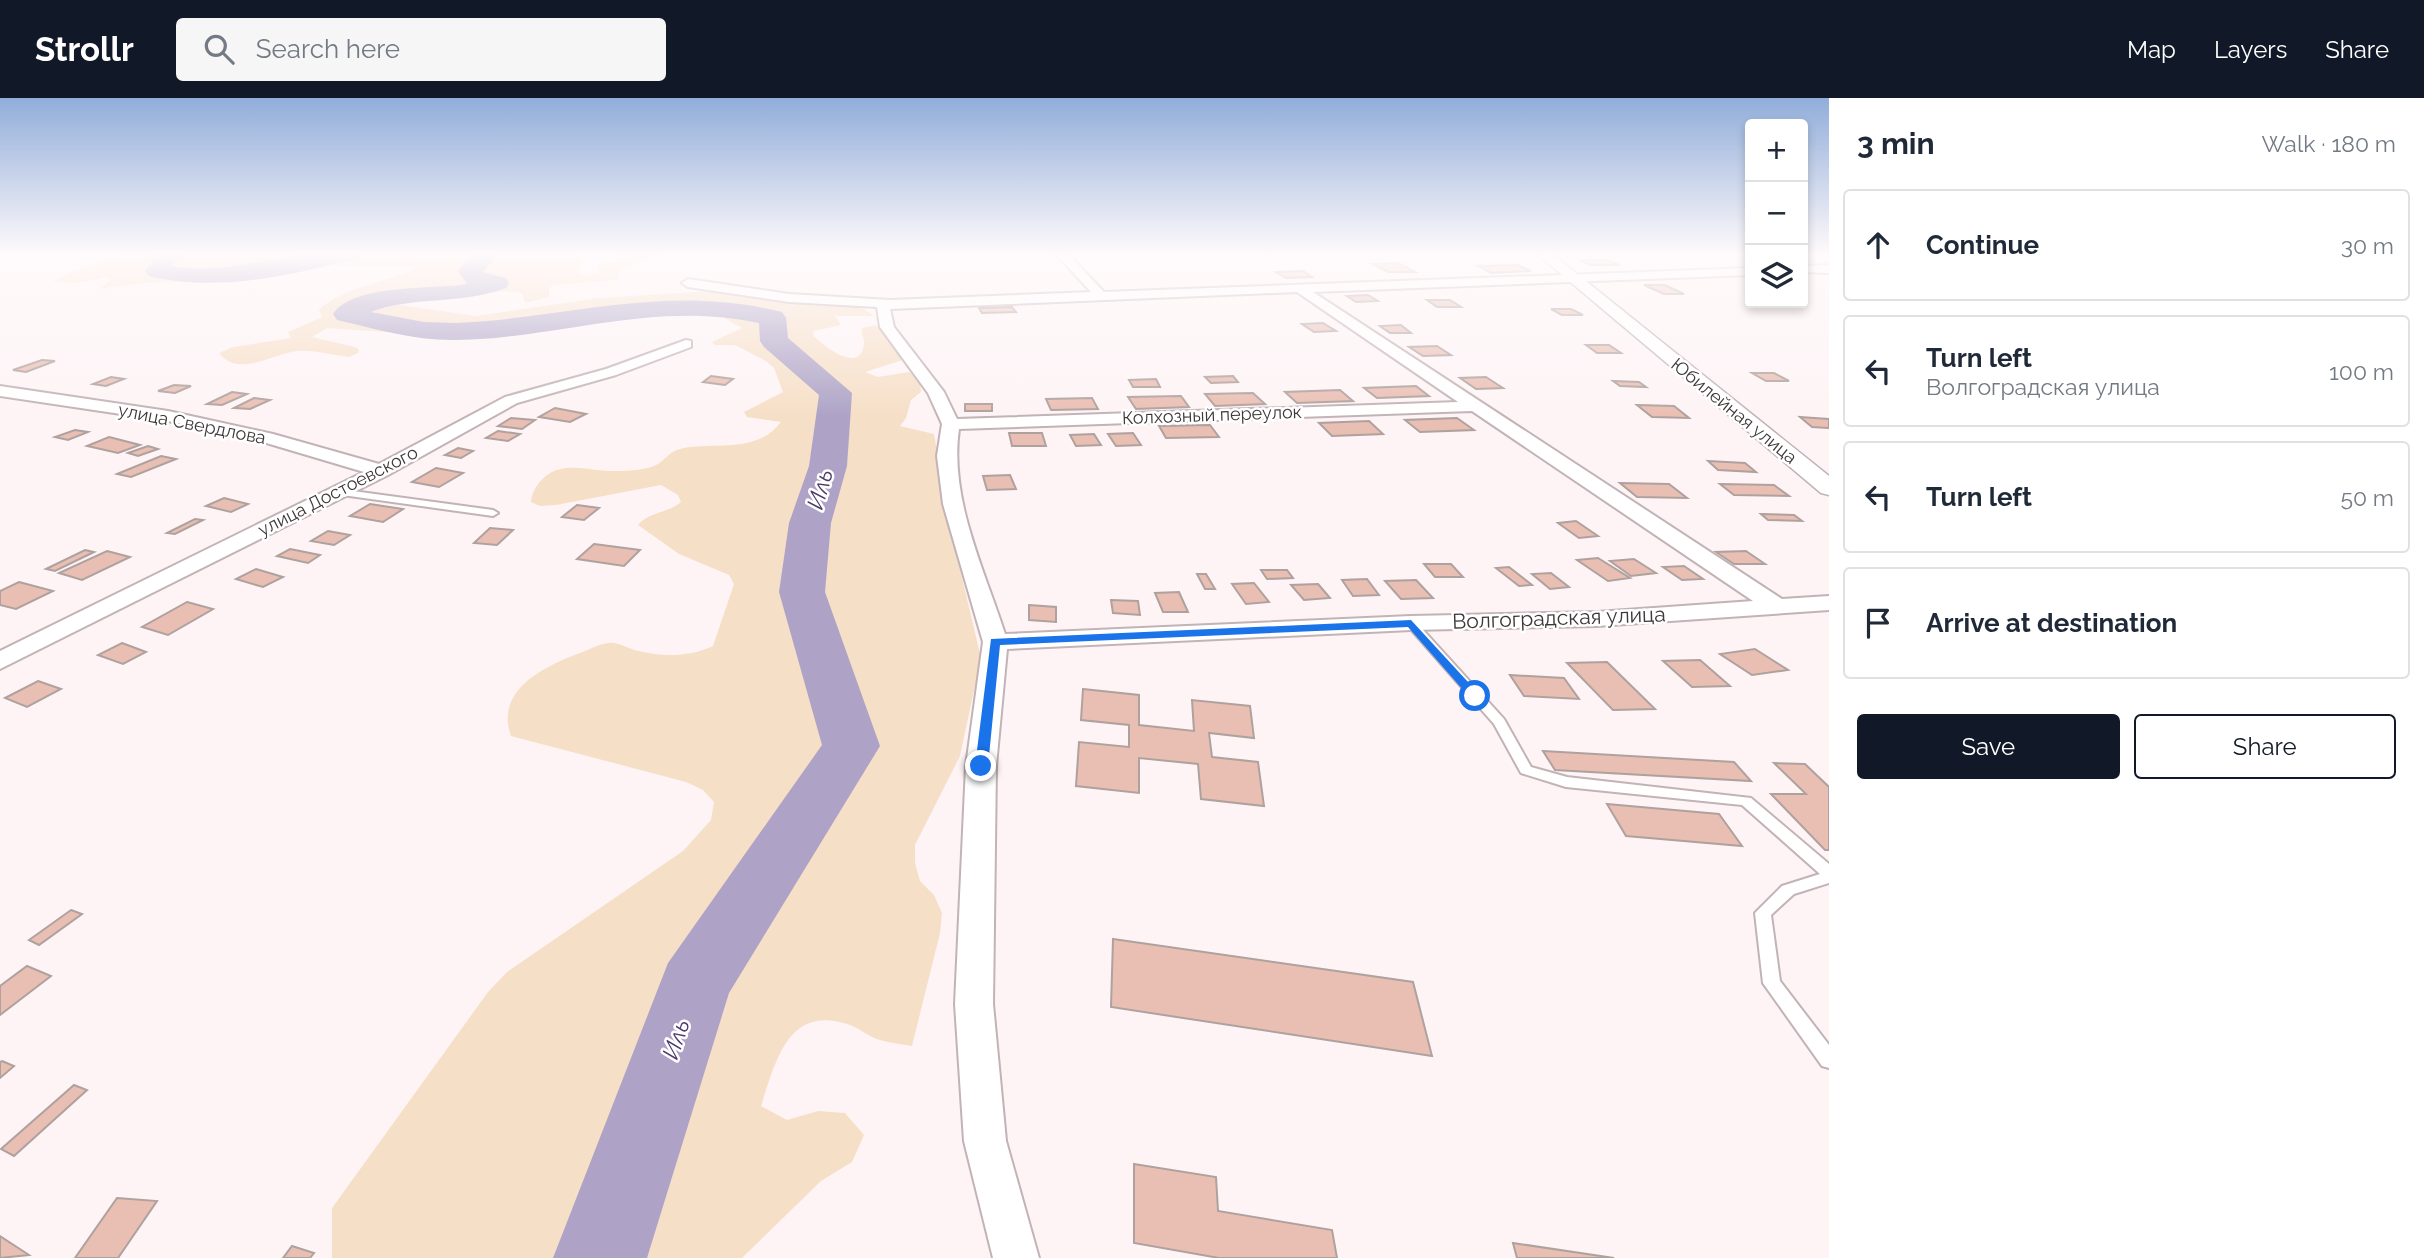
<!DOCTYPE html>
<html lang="en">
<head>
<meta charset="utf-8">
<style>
  :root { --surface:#fff; --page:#f6f6f7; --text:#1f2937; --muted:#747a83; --line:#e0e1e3; --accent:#111827 }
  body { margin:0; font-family:Raleway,sans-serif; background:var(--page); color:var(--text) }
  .controls { position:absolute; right:21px; top:21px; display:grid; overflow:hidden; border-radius:7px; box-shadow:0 4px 10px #0003 }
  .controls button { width:63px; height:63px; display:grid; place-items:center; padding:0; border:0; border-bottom:2px solid var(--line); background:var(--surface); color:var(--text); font:35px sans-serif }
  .stop { position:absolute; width:21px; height:21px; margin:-16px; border:5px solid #1a73e8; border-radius:50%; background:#fff }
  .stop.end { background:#1a73e8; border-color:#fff; box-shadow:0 2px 7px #0008 }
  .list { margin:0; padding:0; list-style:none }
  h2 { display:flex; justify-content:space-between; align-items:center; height:91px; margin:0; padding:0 28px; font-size:30px }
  h2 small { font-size:23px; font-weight:400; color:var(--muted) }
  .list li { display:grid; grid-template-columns:46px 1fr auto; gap:21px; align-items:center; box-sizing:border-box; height:112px; margin:0 14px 14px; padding:0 14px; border:2px solid var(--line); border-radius:7px }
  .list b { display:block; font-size:26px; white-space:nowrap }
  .list p { margin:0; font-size:23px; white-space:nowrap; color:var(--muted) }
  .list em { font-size:23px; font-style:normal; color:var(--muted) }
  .actions { display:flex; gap:14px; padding:21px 28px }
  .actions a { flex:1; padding:16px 0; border:2px solid var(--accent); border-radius:7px; text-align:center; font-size:24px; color:var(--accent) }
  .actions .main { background:var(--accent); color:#fff }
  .icon { flex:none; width:38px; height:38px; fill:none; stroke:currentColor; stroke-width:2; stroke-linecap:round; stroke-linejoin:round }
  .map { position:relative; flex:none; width:1829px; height:1160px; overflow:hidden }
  header { display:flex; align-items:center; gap:42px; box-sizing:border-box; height:98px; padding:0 35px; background:var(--accent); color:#fff }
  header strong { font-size:33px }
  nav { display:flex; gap:38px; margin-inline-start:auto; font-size:24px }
  .search { width:490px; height:63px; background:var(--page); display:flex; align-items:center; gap:18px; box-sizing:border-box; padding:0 24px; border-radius:7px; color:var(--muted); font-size:26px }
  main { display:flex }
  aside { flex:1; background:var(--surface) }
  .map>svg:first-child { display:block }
</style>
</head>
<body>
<header>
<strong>Strollr</strong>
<div class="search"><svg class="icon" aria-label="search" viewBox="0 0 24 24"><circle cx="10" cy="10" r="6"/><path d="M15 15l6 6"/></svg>Search here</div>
<nav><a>Map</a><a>Layers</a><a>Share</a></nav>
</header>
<main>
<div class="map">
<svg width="1829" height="1160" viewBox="0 0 1829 1160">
  <rect width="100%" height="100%" fill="#fef4f6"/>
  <path fill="#f6dfc7" d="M 126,155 L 568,155 L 581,160 L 579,175 L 586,178 L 599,175 L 596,167 L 623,162 L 615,155 L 653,155 L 659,158 L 622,170 L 617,182 L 554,187 L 549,190 L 549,199 L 525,205 L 522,195 L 505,193 L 386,205 L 476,218 L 598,200 L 711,193 L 785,204 L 859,208 L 875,218 L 835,218 L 841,227 L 814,233 L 813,237 C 821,246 860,278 864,246 C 865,240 860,237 862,230 L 876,227 L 909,260 L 865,274 L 878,279 L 909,274 L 920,281 L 921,294 L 911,302 L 906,320 L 900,328 L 934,336 L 951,433 L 981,560 L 960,658 L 915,747 L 915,765 L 920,783 L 934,797 L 942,815 L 940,835 L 912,948 C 902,946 890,945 880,942 C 869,939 861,931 850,927 C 789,905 776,962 761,1008 L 787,1022 L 818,1013 L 845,1015 L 864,1037 L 852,1064 L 821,1083 L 742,1160 L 332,1160 L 332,1110 L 488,894 L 507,874 L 683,753 L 711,722 L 714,704 L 703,692 L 686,684 L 511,638 C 495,592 542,570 577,556 C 587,553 598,546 608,545 C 617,543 629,551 639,553 C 664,559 689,559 713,548 L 734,486 L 729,477 L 679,456 L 638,427 C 649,414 668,415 681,404 L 678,397 L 661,387 L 556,407 L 540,408 L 531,404 C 532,390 544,376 557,372 C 575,366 597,374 616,373 C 628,373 648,372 658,366 C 667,360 669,354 680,351 C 715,343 756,357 781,324 L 747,319 L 744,314 L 783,294 L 774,270 L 766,263 L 735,247 L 715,247 L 712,244 L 742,230 L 721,218 L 690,214 L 660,214 L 492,241 L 327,230 L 312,239 L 355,249 L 359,252 L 358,255 L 349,259 C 332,257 315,252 298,253 C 275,254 239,281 219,255 L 233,249 L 291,240 L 288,234 L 318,221 L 322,219 L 319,211 C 350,186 388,185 420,168 L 297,167 L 266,178 L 234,182 L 143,185 L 99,191 L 110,183 L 108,179 L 77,185 L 53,184 C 74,168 103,168 126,155 Z"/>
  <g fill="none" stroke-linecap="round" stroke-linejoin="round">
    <g fill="#aea3c6" fill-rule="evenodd">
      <path d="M 158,155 L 183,155 L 171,168 C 222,177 268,159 318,155 C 332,154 347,155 362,155 L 359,160 C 291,177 218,195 149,178 L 145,173 Z"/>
      <path d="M 472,155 L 494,155 L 493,162 L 483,174 L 506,180 L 509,185 L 506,190 C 459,207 412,198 371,214 L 424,224 L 456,225 C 571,220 664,185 782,214 L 786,220 L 788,240 L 852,295 L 847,368 L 831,425 L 825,494 L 880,648 L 729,895 L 647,1160 L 553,1160 L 668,865 L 822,647 L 779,494 L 789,425 L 809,368 L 819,297 L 764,249 L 760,243 L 759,225 C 656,202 560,240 457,242 C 416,243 376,231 337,222 L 333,216 C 354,185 434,192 467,186 L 458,173 Z"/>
    </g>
  </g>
  <g fill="#eabfb3" stroke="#afa19e" stroke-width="2">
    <path d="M 1579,162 L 1607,162 L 1620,167 L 1590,167 Z"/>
    <path d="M 1399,165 L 1415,174 L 1388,174 L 1373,166 Z"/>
    <path d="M 1517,167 L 1531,173 L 1491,175 L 1478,168 Z"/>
    <path d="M 1303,173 L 1312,179 L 1286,180 L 1276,174 Z"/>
    <path d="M 1644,187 L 1665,187 L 1684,196 L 1664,196 Z"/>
    <path d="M 1368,197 L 1378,203 L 1356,204 L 1347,198 Z"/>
    <path d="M 1427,202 L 1450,202 L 1461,209 L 1437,209 Z"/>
    <path d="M 1012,209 L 1016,214 L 982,215 L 979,210 Z"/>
    <path d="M 1551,211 L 1571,211 L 1583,217 L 1562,217 Z"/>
    <path d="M 1323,225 L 1336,233 L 1314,234 L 1302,226 Z"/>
    <path d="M 1401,227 L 1411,235 L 1390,235 L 1380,228 Z"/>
    <path d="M 1586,247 L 1609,247 L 1621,255 L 1597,255 Z"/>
    <path d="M 1437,248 L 1451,257 L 1423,258 L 1409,249 Z"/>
    <path d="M 42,262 L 55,263 L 26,274 L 13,272 Z"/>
    <path d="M 1752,275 L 1774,275 L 1789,283 L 1766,283 Z"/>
    <path d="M 711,278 L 733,281 L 725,287 L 703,284 Z"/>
    <path d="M 1233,278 L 1238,284 L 1211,285 L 1205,279 Z"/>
    <path d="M 111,279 L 124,281 L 106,288 L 93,286 Z"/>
    <path d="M 1486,279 L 1503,290 L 1476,291 L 1460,280 Z"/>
    <path d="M 1156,281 L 1160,289 L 1133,289 L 1129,282 Z"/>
    <path d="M 1613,283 L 1639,284 L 1646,289 L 1620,288 Z"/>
    <path d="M 174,287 L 191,288 L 175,295 L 158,293 Z"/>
    <path d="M 1416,288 L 1429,298 L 1377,300 L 1364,290 Z"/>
    <path d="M 1340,292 L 1353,303 L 1297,305 L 1285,294 Z"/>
    <path d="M 232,294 L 247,296 L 222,307 L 207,306 Z"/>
    <path d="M 1253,295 L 1265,306 L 1215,308 L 1205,296 Z"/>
    <path d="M 1181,298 L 1189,309 L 1136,311 L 1128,299 Z"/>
    <path d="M 254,300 L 270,302 L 250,311 L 234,310 Z"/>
    <path d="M 1092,300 L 1098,311 L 1051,312 L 1046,301 Z"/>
    <rect x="965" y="306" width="27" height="7"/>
    <path d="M 1637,307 L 1674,308 L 1689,320 L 1652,319 Z"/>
    <path d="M 555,310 L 586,316 L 570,324 L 539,319 Z"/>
    <path d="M 1800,319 L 1829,321 L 1829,330 L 1812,329 Z"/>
    <path d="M 511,320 L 535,322 L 522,331 L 498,328 Z"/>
    <path d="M 1457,320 L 1474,332 L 1420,334 L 1405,322 Z"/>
    <path d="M 1369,323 L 1383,336 L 1332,338 L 1319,325 Z"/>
    <path d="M 1210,327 L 1219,339 L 1166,340 L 1159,328 Z"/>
    <path d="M 75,332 L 88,334 L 68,342 L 55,339 Z"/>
    <path d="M 498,333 L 520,336 L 508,343 L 486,340 Z"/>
    <path d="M 1009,335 L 1042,335 L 1046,348 L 1012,348 Z"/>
    <path d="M 1133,335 L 1141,347 L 1116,348 L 1108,336 Z"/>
    <path d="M 1094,336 L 1101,347 L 1076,348 L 1070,337 Z"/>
    <path d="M 109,339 L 140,347 L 118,355 L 87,348 Z"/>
    <path d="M 148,348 L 158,351 L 138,358 L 128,355 Z"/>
    <path d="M 458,350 L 473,353 L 461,360 L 445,357 Z"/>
    <path d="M 161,358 L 176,361 L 131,379 L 117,376 Z"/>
    <path d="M 1708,363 L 1745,365 L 1756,374 L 1718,372 Z"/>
    <path d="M 436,370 L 463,375 L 439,389 L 412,384 Z"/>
    <path d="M 1010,377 L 1016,391 L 987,392 L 983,378 Z"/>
    <path d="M 1620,385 L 1669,386 L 1687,400 L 1637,399 Z"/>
    <path d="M 1720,386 L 1774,387 L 1789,398 L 1734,397 Z"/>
    <path d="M 224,400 L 248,406 L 231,414 L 206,408 Z"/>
    <path d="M 370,406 L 403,411 L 383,424 L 350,418 Z"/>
    <path d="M 577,407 L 599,410 L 584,422 L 562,419 Z"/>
    <path d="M 1761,416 L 1794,417 L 1802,423 L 1768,422 Z"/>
    <path d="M 195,421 L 203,422 L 175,436 L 167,435 Z"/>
    <path d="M 1576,423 L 1598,438 L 1579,440 L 1558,425 Z"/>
    <path d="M 490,430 L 513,432 L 497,447 L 474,445 Z"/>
    <path d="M 328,433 L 350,437 L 334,447 L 311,443 Z"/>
    <path d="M 594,446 L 640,452 L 624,468 L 577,461 Z"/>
    <path d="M 290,451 L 320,457 L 308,465 L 277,458 Z"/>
    <path d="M 85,452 L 94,454 L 55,473 L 46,471 Z"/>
    <path d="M 107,453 L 130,459 L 82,482 L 59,475 Z"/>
    <path d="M 1746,453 L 1765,466 L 1734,466 L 1716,454 Z"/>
    <path d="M 1598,460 L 1630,480 L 1608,483 L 1577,462 Z"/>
    <path d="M 1634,461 L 1656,475 L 1631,478 L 1610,463 Z"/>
    <path d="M 1424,466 L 1451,466 L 1463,479 L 1435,479 Z"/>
    <path d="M 1684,468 L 1703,481 L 1682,482 L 1663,469 Z"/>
    <path d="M 1509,469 L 1532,487 L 1519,488 L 1496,470 Z"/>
    <path d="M 256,471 L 283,479 L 263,489 L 236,481 Z"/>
    <path d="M 1261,472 L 1287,472 L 1293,480 L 1267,481 Z"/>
    <path d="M 1551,475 L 1569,489 L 1550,491 L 1532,476 Z"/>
    <path d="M 1197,476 L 1206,476 L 1215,491 L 1205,491 Z"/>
    <path d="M 1367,481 L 1379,497 L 1353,498 L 1342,482 Z"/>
    <path d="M 1416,482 L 1433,500 L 1401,501 L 1385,483 Z"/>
    <path d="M 19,484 L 53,493 L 16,511 L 0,507 L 0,493 Z"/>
    <path d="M 1254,485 L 1269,504 L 1246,506 L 1232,486 Z"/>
    <path d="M 1318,486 L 1330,500 L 1304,502 L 1291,487 Z"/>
    <path d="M 1179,494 L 1188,514 L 1163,514 L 1155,495 Z"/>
    <path d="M 1111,502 L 1138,503 L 1140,517 L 1113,515 Z"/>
    <path d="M 187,504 L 213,511 L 168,537 L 142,529 Z"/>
    <path d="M 1029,507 L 1056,509 L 1056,524 L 1029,522 Z"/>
    <path d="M 122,545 L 146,554 L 123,566 L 98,557 Z"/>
    <path d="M 1755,551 L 1788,572 L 1752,577 L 1720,556 Z"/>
    <path d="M 1700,562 L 1730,588 L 1692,589 L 1663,563 Z"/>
    <path d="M 1607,564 L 1655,611 L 1613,612 L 1567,565 Z"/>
    <path d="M 1510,577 L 1564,580 L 1579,601 L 1524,598 Z"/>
    <path d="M 38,583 L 61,591 L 27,609 L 5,600 Z"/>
    <path d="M 1083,591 L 1139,597 L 1139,627 L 1194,633 L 1192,602 L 1250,608 L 1254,640 L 1209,635 L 1212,659 L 1258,664 L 1264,708 L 1201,701 L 1198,666 L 1139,660 L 1139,695 L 1076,688 L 1079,644 L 1129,649 L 1129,627 L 1081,622 Z"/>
    <path d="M 1543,653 L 1734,664 L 1751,683 L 1555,672 Z"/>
    <path d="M 1774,665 L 1805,666 L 1829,689 L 1829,752 L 1825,752 L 1771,696 L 1806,696 Z"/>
    <path d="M 1607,706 L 1719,716 L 1742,748 L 1626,738 Z"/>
    <path d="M 71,812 L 82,816 L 39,847 L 29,842 Z"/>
    <path d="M 1113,841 L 1413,884 L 1432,958 L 1111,909 Z"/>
    <path d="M 27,868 L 51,878 L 0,917 L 0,888 Z"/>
    <path d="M 2,963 L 14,968 L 0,980 L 0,964 Z"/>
    <path d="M 74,987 L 87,992 L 14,1058 L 1,1051 Z"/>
    <path d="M 1134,1066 L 1216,1079 L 1218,1113 L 1332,1132 L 1337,1160 L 1219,1160 L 1134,1145 Z"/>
    <path d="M 117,1100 L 157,1103 L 118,1160 L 75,1160 Z"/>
    <path d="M 0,1138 L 29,1157 L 0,1160 Z"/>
    <path d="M 1513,1145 L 1614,1160 L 1517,1160 Z"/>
    <path d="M 292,1148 L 314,1155 L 310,1160 L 283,1160 Z"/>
  </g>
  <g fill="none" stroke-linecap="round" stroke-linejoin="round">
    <defs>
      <g id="service">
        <path d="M 338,391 L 493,412 L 498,415 L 493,418 L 335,396 L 335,392 Z"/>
        <path d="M 1411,522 L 1415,523 L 1504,621 L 1531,669 L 1567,679 L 1751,700 L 1829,766 L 1829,785 L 1794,796 L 1771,817 L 1780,883 L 1829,947 L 1829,970 L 1822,968 L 1763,885 L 1755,815 L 1782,788 L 1820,776 L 1742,707 L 1566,689 L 1521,675 L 1494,626 L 1407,527 L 1405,525 Z"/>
      </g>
      <g id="minor">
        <path d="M 1055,155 L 1067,155 L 1104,194 L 1750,170 L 1750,177 L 1313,194 L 1782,501 L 1829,498 L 1829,512 L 1597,528 L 1411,532 L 1007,551 L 996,668 L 993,906 L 1006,1043 L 1039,1160 L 993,1160 L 964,1043 L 955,906 L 966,668 L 983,544 L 943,406 L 937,358 L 942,326 L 928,295 L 880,229 L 877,209 L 789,204 L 688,189 L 682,185 L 688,181 L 789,196 L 890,202 L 1091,194 ZM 1297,194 L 1458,304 L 957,321 L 944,294 L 894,229 L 890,211 ZM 1472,313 L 1753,503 L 1597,514 L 1411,518 L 1005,536 C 984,471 949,400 959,331 Z"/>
        <path d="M 1829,167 L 1829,175 L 1803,174 L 1803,168 Z"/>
        <path d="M 686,242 L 691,243 L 691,249 L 616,277 L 517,305 L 388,377 L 0,571 L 0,553 L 364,374 L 263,344 L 168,323 L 0,298 L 0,288 L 168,313 L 273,336 L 379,366 L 505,299 L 606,271 Z"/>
      </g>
      <path id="tertiary" d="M 1536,155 L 1551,155 L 1829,378 L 1829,397 L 1821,395 Z"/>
    </defs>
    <use href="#service" stroke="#c2b3b6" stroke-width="4"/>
    <use href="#minor" stroke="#c2b3b6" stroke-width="4"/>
    <use href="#tertiary" stroke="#c2b3b6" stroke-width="3"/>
    <use href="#service" fill="#fff" fill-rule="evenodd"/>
    <use href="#minor" fill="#fff" fill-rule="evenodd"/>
    <use href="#tertiary" fill="#fff" fill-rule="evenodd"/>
  </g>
  <linearGradient id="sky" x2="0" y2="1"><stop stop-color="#91adda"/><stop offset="0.49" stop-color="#fffafb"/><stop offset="1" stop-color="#fffafb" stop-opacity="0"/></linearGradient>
  <rect width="1829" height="318" fill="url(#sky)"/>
  <path fill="#1a73e8" d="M 1411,522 L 1479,596 L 1479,601 L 1471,601 L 1408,529 L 1000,547 L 988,668 L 981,672 L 975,668 L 991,541 Z"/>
  <g text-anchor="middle" stroke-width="5" stroke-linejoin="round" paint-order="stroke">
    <g font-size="18" fill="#3e3839" stroke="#fff">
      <text transform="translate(1734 313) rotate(39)" y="6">Юбилейная улица</text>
      <text transform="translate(1212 317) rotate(-2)" y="6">Колхозный переулок</text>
      <text transform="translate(192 326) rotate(11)" y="6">улица Свердлова</text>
      <text transform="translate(338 393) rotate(-27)" y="6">улица Достоевского</text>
    </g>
    <g font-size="21" fill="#3e3839" stroke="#fff">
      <text transform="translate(1559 520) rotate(-2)" y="7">Волгоградская улица</text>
    </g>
    <g font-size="23" font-style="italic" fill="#4d3b6c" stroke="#fff">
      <text transform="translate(820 391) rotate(-74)" y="8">Иль</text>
      <text transform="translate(676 941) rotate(-71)" y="8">Иль</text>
    </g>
  </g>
</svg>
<div class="controls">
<button>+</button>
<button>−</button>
<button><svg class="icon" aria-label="layers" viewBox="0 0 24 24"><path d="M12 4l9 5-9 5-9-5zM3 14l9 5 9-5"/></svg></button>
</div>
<div class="stop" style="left:1475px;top:598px"></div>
<div class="stop end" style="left:981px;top:668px"></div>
</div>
<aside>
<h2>3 min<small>Walk · 180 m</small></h2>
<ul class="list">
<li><svg class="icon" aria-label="ahead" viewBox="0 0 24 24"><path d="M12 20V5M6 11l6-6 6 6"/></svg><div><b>Continue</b></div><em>30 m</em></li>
<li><svg class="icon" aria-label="left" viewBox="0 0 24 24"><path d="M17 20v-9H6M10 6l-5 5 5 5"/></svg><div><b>Turn left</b><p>Волгоградская улица</p></div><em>100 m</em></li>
<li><svg class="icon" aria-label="left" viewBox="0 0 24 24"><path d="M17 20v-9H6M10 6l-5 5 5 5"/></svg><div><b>Turn left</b></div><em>50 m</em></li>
<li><svg class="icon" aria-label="arrive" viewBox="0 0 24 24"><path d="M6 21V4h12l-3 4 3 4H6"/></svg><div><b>Arrive at destination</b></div></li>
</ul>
<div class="actions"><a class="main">Save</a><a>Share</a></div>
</aside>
</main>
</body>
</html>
